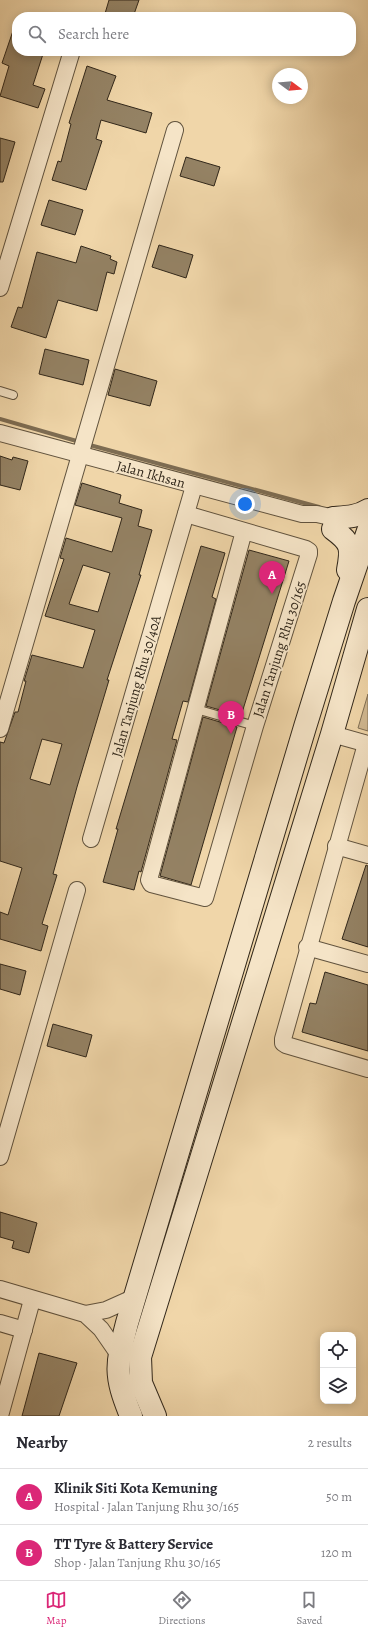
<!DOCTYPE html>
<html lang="en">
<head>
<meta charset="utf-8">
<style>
  :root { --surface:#fff; --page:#f2f2f3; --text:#2b2b33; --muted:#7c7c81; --line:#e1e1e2; --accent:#db2777 }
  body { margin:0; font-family:Alegreya,serif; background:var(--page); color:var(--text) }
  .controls { position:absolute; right:12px; bottom:12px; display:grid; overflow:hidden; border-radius:8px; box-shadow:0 2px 10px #0003 }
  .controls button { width:36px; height:36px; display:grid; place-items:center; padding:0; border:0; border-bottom:1px solid var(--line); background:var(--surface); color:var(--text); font:20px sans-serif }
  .compass { position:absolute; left:272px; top:68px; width:36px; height:36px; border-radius:50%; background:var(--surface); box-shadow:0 2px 10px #0003; rotate:106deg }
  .you { position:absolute; left:245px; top:504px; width:14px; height:14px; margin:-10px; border:3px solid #fff; border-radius:50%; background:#1a73e8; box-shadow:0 0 0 6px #1a73e833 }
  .badge { display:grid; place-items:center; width:26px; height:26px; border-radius:50%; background:var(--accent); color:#fff; font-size:13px; font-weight:700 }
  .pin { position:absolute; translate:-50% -33px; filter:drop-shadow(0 1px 2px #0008) }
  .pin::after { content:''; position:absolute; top:21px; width:14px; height:12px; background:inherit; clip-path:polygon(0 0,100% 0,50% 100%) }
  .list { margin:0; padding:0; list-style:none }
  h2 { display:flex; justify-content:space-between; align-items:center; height:52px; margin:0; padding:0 16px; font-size:17px }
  h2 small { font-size:13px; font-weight:400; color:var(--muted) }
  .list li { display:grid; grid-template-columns:26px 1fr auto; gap:12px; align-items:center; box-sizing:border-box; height:56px; padding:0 16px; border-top:1px solid var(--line) }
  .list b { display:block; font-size:15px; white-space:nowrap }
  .list p { margin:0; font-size:13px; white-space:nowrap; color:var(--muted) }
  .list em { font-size:13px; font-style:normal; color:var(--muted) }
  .icon { flex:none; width:22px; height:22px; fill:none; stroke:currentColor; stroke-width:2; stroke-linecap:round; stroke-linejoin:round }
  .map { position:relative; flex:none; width:368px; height:1416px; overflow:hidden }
  .search { position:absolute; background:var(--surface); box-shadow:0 2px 10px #0003; left:12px; right:12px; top:12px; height:44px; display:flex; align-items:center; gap:10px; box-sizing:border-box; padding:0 14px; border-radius:16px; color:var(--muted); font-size:15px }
  .sheet { height:164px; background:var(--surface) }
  nav { display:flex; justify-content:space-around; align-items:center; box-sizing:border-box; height:56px; border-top:1px solid var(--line); background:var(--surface); font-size:11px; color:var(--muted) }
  nav a { display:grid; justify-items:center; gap:2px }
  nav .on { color:var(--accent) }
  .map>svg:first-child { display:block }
</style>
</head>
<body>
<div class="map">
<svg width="368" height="1416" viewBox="0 0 368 1416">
  <rect width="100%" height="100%" fill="#f0d6a9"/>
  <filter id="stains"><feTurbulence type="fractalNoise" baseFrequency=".005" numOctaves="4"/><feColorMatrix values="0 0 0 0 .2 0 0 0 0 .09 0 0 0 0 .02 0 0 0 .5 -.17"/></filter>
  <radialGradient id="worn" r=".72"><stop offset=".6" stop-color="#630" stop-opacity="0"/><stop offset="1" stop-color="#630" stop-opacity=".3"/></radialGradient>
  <path fill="#d0b891" stroke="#807056" d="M 368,694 L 368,731 L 358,728 Z"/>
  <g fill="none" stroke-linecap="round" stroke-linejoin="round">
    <g stroke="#7d6c52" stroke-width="4">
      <path d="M 0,419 L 80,442"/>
      <path d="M 86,444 L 319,507"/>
    </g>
  </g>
  <g fill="#948264" stroke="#31271a" fill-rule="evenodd">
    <path d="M 109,0 L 139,0 L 133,17 L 104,17 Z"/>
    <path d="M 15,25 L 17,26 L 17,51 L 44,51 L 33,85 L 45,89 L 38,108 L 0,96 L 9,66 L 2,63 Z"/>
    <path d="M 87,66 L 116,76 L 107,100 L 152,113 L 146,133 L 101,120 L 96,139 L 102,141 L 86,190 L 52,180 L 58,161 L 61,162 L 71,124 L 69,123 Z"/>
    <path d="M 0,138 L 15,142 L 3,182 L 0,182 Z"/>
    <path d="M 186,157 L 220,167 L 214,186 L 180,176 Z"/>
    <path d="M 49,200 L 83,210 L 75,235 L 41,225 Z"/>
    <path d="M 159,245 L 193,255 L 186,278 L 152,267 Z"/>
    <path d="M 81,246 L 111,256 L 110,259 L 117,262 L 114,274 L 107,272 L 97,311 L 58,300 L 46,338 L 11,327 L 18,307 L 22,308 L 37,252 L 76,263 Z"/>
    <path d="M 45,349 L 89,360 L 83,385 L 39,374 Z"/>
    <path d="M 115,369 L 157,381 L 150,406 L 108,395 Z"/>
    <path d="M 0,456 L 12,460 L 13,457 L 28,461 L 20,490 L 0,485 Z"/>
    <path d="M 82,483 L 121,495 L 119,503 L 142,510 L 138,526 L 152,530 L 139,575 L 141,575 L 107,680 L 109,680 L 77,787 L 53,874 L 57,875 L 42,924 L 48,926 L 41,951 L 0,939 L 0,912 L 8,915 L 22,868 L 0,861 L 0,742 L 4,743 L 15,712 L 18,712 L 26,681 L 24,681 L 32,655 L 83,668 L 95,630 L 45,616 L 64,559 L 60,558 L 66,538 L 112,552 L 122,518 L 75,505 ZM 83,565 L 110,573 L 98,612 L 69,604 ZM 42,739 L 62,744 L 50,785 L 30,779 Z"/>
    <path d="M 201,546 L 225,553 L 212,597 L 216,599 L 188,702 L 183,701 L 172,739 L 177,740 L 141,872 L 139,871 L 134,890 L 103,882 L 118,829 L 116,829 Z"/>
    <path d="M 249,550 L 289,561 L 241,716 L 206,706 Z"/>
    <path d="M 203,717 L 237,727 L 191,885 L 160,876 Z"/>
    <path d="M 366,865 L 368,866 L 368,947 L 342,939 Z"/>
    <path d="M 0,964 L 26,971 L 20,995 L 0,989 Z"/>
    <path d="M 325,972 L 368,985 L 368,1051 L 302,1032 L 310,1003 L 316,1004 Z"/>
    <path d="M 53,1024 L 92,1035 L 86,1057 L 47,1046 Z"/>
    <path d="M 0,1212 L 37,1223 L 29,1253 L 12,1248 L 14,1241 L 0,1237 Z"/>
    <path d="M 39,1353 L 77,1363 L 59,1416 L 22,1416 Z"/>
  </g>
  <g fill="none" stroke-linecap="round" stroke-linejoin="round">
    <defs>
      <g id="service">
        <path d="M 0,391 L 13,395"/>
        <path d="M 196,709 L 255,726"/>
      </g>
      <g id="minor">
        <path d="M 0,288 L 71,54"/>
        <path d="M 0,433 L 302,514 L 317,514 L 343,520"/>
        <path d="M 186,514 L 306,549 L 309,551 L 309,554 L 255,726 L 205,898 L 151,884 L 149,880 L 244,531"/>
        <path d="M 0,729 L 175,130"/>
        <path d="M 332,734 L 368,744"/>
        <path d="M 366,744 L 283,1039 L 283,1043 L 286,1045 L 368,1069"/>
        <path d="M 91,839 L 194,486"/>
        <path d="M 336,846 L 368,855"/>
        <path d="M 307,947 L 368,964"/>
        <path d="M 0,1157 L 77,890"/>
        <path d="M 0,1289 L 85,1314 L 101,1329 L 119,1355"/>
        <path d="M 85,1314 L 106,1310 L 135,1297"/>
        <path d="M 0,1323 L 24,1330"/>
        <path d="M 0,1416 L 32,1300"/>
      </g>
      <g id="secondary">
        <path d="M 333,518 C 346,517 357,517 368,510"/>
        <path d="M 333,529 C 352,543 352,548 348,570"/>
        <path d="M 131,1416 C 114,1374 116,1366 127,1323 L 305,727 L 344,601 L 368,531"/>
        <path d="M 155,1416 L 141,1383 L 140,1357 L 332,734 L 368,609"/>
      </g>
    </defs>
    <use href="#service" stroke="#61533e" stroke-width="10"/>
    <use href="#minor" stroke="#61533e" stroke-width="18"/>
    <use href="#secondary" stroke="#31271a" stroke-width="24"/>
    <use href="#service" stroke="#f5e4c7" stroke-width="8"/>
    <use href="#minor" stroke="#f5e4c7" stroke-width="16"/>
    <use href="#secondary" stroke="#f5e4c7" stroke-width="22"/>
  </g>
  <g text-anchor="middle" stroke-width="3.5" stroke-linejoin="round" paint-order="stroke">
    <g font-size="14" fill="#31271a" stroke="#f5e4c7">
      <text transform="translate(151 474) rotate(15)" y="5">Jalan Ikhsan</text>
      <text transform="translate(279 649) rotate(-72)" y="5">Jalan Tanjung Rhu 30/165</text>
      <text transform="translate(136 686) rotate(-74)" y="5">Jalan Tanjung Rhu 30/40A</text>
    </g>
  </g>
  <rect width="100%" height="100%" filter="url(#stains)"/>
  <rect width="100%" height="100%" fill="url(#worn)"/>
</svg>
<div class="controls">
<button><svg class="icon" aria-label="locate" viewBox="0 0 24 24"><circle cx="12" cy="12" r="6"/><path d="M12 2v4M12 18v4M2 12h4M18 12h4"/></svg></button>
<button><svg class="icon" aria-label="layers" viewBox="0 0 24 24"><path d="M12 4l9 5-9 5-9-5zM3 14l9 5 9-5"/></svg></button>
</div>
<svg class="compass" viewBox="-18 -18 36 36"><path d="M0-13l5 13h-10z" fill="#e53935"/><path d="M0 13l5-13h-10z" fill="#7c7c81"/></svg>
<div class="you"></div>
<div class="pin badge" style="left:272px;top:594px">A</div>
<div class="pin badge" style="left:231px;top:734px">B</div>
<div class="search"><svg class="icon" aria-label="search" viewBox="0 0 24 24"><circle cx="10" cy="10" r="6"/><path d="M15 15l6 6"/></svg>Search here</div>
</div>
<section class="sheet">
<h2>Nearby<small>2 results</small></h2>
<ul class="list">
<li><span class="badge">A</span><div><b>Klinik Siti Kota Kemuning</b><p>Hospital · Jalan Tanjung Rhu 30/165</p></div><em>50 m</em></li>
<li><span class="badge">B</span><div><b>TT Tyre &amp; Battery Service</b><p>Shop · Jalan Tanjung Rhu 30/165</p></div><em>120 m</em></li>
</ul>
</section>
<nav>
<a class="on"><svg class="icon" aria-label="map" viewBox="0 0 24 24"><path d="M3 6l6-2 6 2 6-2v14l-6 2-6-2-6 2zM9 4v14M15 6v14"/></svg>Map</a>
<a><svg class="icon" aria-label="directions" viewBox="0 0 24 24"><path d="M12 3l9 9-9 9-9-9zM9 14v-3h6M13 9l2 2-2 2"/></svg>Directions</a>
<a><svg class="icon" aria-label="saved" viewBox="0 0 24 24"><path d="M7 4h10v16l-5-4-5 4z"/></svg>Saved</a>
</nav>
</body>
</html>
